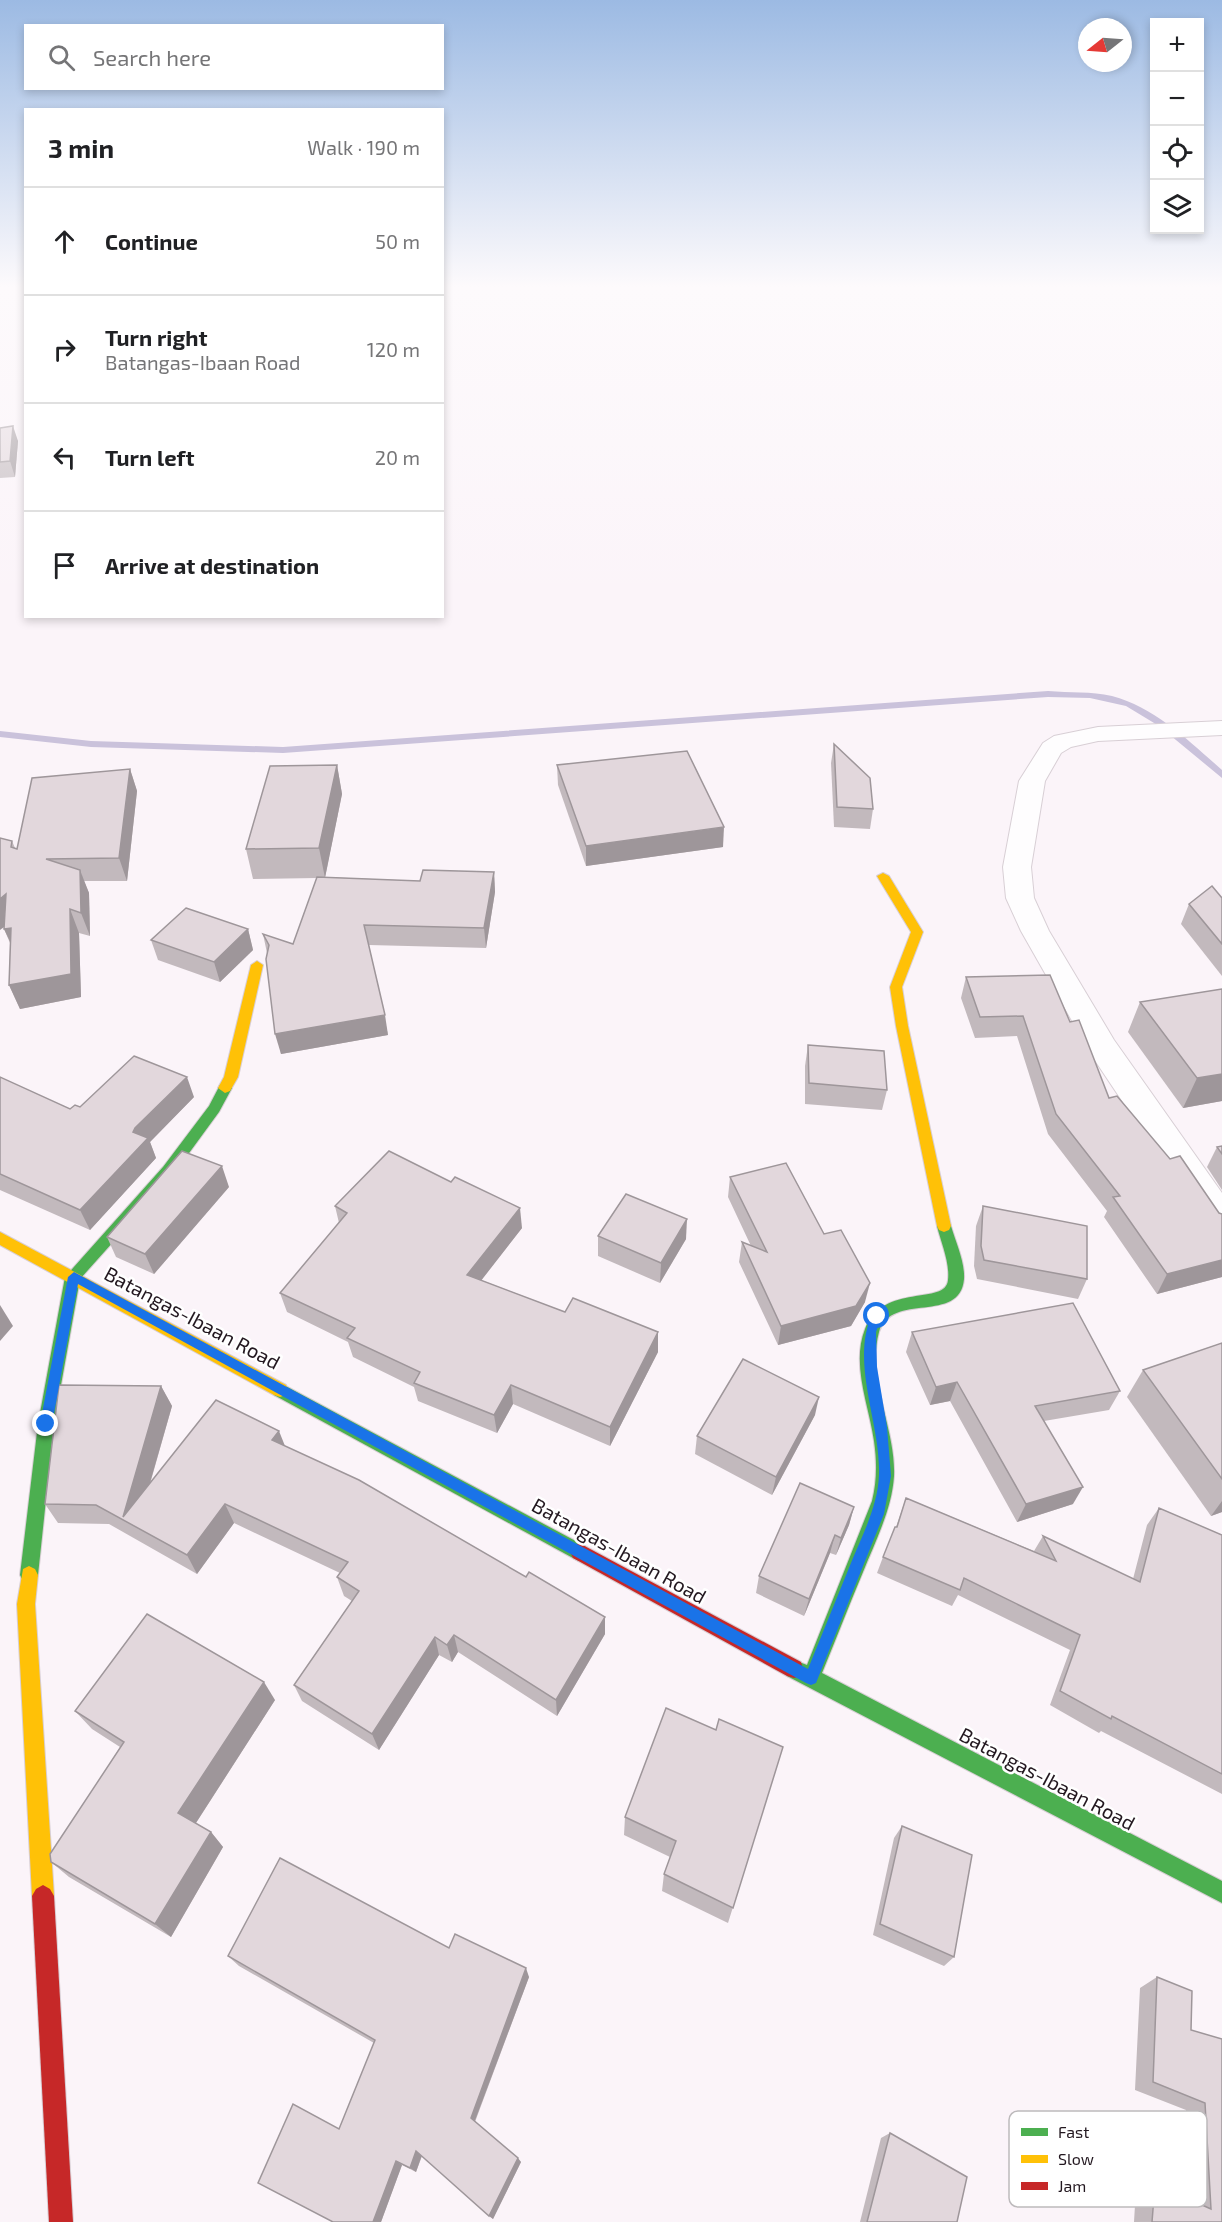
<!DOCTYPE html>
<html lang="en">
<head>
<meta charset="utf-8">
<style>
  :root { --surface:#fff; --page:#f6f6f6; --text:#202124; --muted:#757577; --line:#e0e0e0 }
  body { margin:0; font-family:"Exo 2",sans-serif; background:var(--page); color:var(--text) }
  .controls { position:absolute; right:18px; top:18px; display:grid; overflow:hidden; border-radius:0px; box-shadow:0 3px 9px #0003 }
  .controls button { width:54px; height:54px; display:grid; place-items:center; padding:0; border:0; border-bottom:2px solid var(--line); background:var(--surface); color:var(--text); font:30px sans-serif }
  .compass { position:absolute; left:1078px; top:18px; width:54px; height:54px; border-radius:50%; background:var(--surface); box-shadow:0 3px 9px #0003; rotate:253deg }
  .stop { position:absolute; width:18px; height:18px; margin:-14px; border:4px solid #1a73e8; border-radius:50%; background:#fff }
  .stop.end { background:#1a73e8; border-color:#fff; box-shadow:0 2px 6px #0008 }
  .list { margin:0; padding:0; list-style:none }
  h2 { display:flex; justify-content:space-between; align-items:center; height:78px; margin:0; padding:0 24px; font-size:26px }
  h2 small { font-size:20px; font-weight:400; color:var(--muted) }
  .list li { display:grid; grid-template-columns:39px 1fr auto; gap:18px; align-items:center; box-sizing:border-box; height:108px; padding:0 24px; border-top:2px solid var(--line) }
  .list b { display:block; font-size:22px; white-space:nowrap }
  .list p { margin:0; font-size:20px; white-space:nowrap; color:var(--muted) }
  .list em { font-size:20px; font-style:normal; color:var(--muted) }
  .icon { flex:none; width:33px; height:33px; fill:none; stroke:currentColor; stroke-width:2; stroke-linecap:round; stroke-linejoin:round }
  .map { position:relative; flex:none; width:1222px; height:2222px; overflow:hidden }
  .search { position:absolute; background:var(--surface); box-shadow:0 3px 9px #0003; left:24px; top:24px; width:420px; height:66px; display:flex; align-items:center; gap:15px; box-sizing:border-box; padding:0 21px; border-radius:0px; color:var(--muted); font-size:22px }
  .panel { position:absolute; background:var(--surface); box-shadow:0 3px 9px #0003; left:24px; top:108px; width:420px; height:510px; border-radius:0px }
  .map>svg:first-child { display:block }
</style>
</head>
<body>
<div class="map">
<svg width="1222" height="2222" viewBox="0 0 1222 2222">
  <rect width="100%" height="100%" fill="#fbf4f9"/>
  <g fill="none" stroke-linecap="round" stroke-linejoin="round">
    <path fill="#cac2db" fill-rule="evenodd" d="M 1048,691 C 1070,693 1091,691 1112,696 C 1156,708 1189,741 1222,770 L 1222,778 L 1159,726 L 1126,706 L 1090,698 L 1048,697 L 283,753 L 91,747 L 0,737 L 0,731 L 91,741 L 283,747 Z"/>
    <defs>
      <path id="street" d="M 1222,721 L 1222,735 L 1098,741 L 1071,747 L 1061,753 L 1045,781 L 1031,867 L 1034,898 L 1049,931 L 1114,1040 L 1222,1193 L 1222,1235 L 1209,1231 L 1092,1056 L 1021,931 L 1006,898 L 1003,867 L 1019,781 L 1043,743 L 1054,736 L 1098,727 Z"/>
      <g id="fast">
        <path d="M 225,1083 L 232,1088 L 219,1112 L 173,1175 L 80,1279 L 54,1424 L 38,1575 L 35,1581 L 29,1584 L 23,1581 L 20,1575 L 38,1424 L 65,1277 L 163,1167 L 209,1106 L 220,1085 Z"/>
        <path d="M 944,1220 L 949,1222 L 951,1226 C 956,1243 965,1262 964,1279 C 960,1325 891,1291 879,1332 C 866,1380 896,1428 894,1476 C 892,1509 875,1542 863,1572 C 849,1605 836,1639 822,1673 L 1222,1881 L 1222,1903 L 787,1676 L 785,1669 L 787,1662 L 794,1660 L 807,1665 L 872,1501 C 877,1481 877,1462 874,1441 C 869,1406 851,1364 865,1329 C 883,1282 946,1306 948,1280 C 950,1262 941,1243 937,1226 L 939,1222 Z"/>
        <path d="M 280,1383 L 585,1546 L 588,1552 L 585,1558 L 579,1561 L 573,1558 L 274,1395 L 272,1390 L 274,1385 Z"/>
      </g>
      <g id="slow">
        <path d="M 883,873 L 889,876 L 923,932 L 902,987 L 908,1026 L 951,1226 L 949,1230 L 944,1232 L 939,1230 L 937,1226 L 896,1026 L 890,987 L 911,932 L 877,876 Z"/>
        <path d="M 257,961 L 263,965 L 238,1077 L 230,1091 L 225,1093 L 218,1088 L 224,1077 L 251,965 Z"/>
        <path d="M 0,1232 L 286,1385 L 288,1390 L 286,1395 L 280,1397 L 274,1395 L 0,1245 Z"/>
        <path d="M 29,1566 L 35,1569 L 38,1575 L 35,1604 L 54,1896 L 50,1903 L 43,1907 L 36,1903 L 32,1896 L 17,1604 L 23,1569 Z"/>
      </g>
      <g id="jam">
        <path d="M 579,1543 L 801,1662 L 803,1669 L 801,1676 L 794,1678 L 787,1676 L 573,1558 L 570,1552 L 573,1546 Z"/>
        <path d="M 43,1885 L 50,1889 L 54,1896 L 73,2222 L 49,2222 L 32,1896 L 36,1889 Z"/>
      </g>
    </defs>
    <use href="#street" stroke="#d8cfd5" stroke-width="2"/>
    <use href="#fast" stroke="#d8cfd5" stroke-width="2"/>
    <use href="#slow" stroke="#d8cfd5" stroke-width="2"/>
    <use href="#jam" stroke="#d8cfd5" stroke-width="2"/>
    <use href="#street" fill="#fefdfe" fill-rule="evenodd"/>
    <use href="#fast" fill="#4caf50" fill-rule="evenodd"/>
    <use href="#slow" fill="#ffc107" fill-rule="evenodd"/>
    <use href="#jam" fill="#c62828" fill-rule="evenodd"/>
  </g>
  <g fill="#c2b9bd">
    <path d="M 0,428 L 18,441 L 15,477 L 0,478 Z"/>
    <path d="M 834,744 L 873,809 L 870,829 L 834,827 L 831,763 Z"/>
    <path d="M 337,765 L 342,794 L 325,877 L 420,881 L 494,872 L 495,892 L 486,948 L 369,945 L 388,1035 L 281,1054 L 267,953 L 263,934 L 293,944 L 317,878 L 253,879 L 246,849 Z"/>
    <path d="M 557,765 L 723,847 L 586,866 L 558,785 Z"/>
    <path d="M 130,769 L 137,791 L 127,881 L 84,881 L 89,893 L 90,936 L 79,933 L 81,997 L 20,1009 L 9,985 L 10,943 L 4,929 L 12,841 L 15,848 L 17,849 Z"/>
    <path d="M 1222,898 L 1222,976 L 1181,924 L 1189,904 Z"/>
    <path d="M 248,929 L 253,950 L 220,982 L 158,960 L 151,940 Z"/>
    <path d="M 966,977 L 1070,1022 L 1109,1098 L 1170,1159 L 1219,1213 L 1222,1214 L 1222,1277 L 1157,1294 L 1104,1217 L 1107,1211 L 1048,1134 L 1017,1036 L 975,1038 L 961,998 Z"/>
    <path d="M 1222,989 L 1222,1101 L 1183,1108 L 1128,1032 L 1140,1002 Z"/>
    <path d="M 808,1045 L 887,1090 L 882,1110 L 805,1104 L 805,1066 Z"/>
    <path d="M 0,1077 L 70,1109 L 80,1107 L 194,1097 L 150,1142 L 156,1158 L 90,1230 L 0,1190 Z"/>
    <path d="M 1222,1146 L 1222,1190 L 1207,1167 L 1217,1147 Z"/>
    <path d="M 730,1177 L 824,1234 L 865,1302 L 851,1326 L 778,1345 L 739,1262 L 742,1242 L 751,1246 L 728,1197 Z"/>
    <path d="M 229,1187 L 154,1274 L 116,1257 L 107,1237 Z"/>
    <path d="M 335,1206 L 522,1228 L 481,1280 L 565,1312 L 658,1332 L 658,1352 L 610,1446 L 513,1404 L 497,1433 L 418,1401 L 414,1387 L 353,1357 L 348,1342 L 287,1312 L 280,1293 L 339,1223 Z"/>
    <path d="M 983,1206 L 1087,1279 L 1078,1299 L 977,1279 L 974,1266 L 976,1226 Z"/>
    <path d="M 598,1236 L 686,1239 L 660,1283 L 598,1256 Z"/>
    <path d="M 912,1332 L 1120,1391 L 1109,1410 L 1044,1421 L 1073,1504 L 1017,1522 L 950,1401 L 930,1405 L 906,1352 Z"/>
    <path d="M 1222,1343 L 1222,1512 L 1211,1516 L 1127,1397 L 1143,1370 Z"/>
    <path d="M 161,1386 L 172,1406 L 150,1484 L 285,1446 L 605,1634 L 557,1716 L 458,1652 L 452,1662 L 439,1655 L 379,1750 L 302,1701 L 294,1685 L 352,1601 L 344,1596 L 337,1577 L 340,1573 L 234,1523 L 197,1574 L 109,1524 L 58,1523 L 45,1504 Z"/>
    <path d="M 815,1415 L 772,1495 L 695,1454 L 697,1436 Z"/>
    <path d="M 906,1498 L 1034,1551 L 1043,1536 L 1133,1579 L 1147,1525 L 1159,1508 L 1222,1535 L 1222,1794 L 1101,1731 L 1099,1733 L 1050,1705 L 1070,1650 L 958,1595 L 952,1606 L 877,1573 L 883,1557 L 896,1527 Z"/>
    <path d="M 854,1507 L 849,1525 L 836,1555 L 830,1553 L 804,1616 L 756,1593 L 759,1576 Z"/>
    <path d="M 275,1700 L 196,1823 L 211,1832 L 223,1847 L 171,1937 L 69,1877 L 51,1862 L 120,1747 L 92,1729 L 75,1711 Z"/>
    <path d="M 716,1730 L 783,1747 L 728,1923 L 662,1891 L 664,1874 L 670,1857 L 624,1835 L 625,1817 Z"/>
    <path d="M 902,1826 L 954,1957 L 944,1966 L 873,1935 L 894,1838 Z"/>
    <path d="M 449,1948 L 529,1977 L 475,2122 L 521,2162 L 493,2219 L 422,2156 L 416,2172 L 402,2165 L 381,2222 L 333,2222 L 339,2129 L 374,2043 L 239,1966 L 228,1956 Z"/>
    <path d="M 1157,1977 L 1191,2030 L 1222,2039 L 1222,2222 L 1134,2222 L 1136,2188 L 1155,2184 L 1190,2200 L 1186,2110 L 1135,2090 L 1140,1988 Z"/>
    <path d="M 890,2133 L 957,2222 L 860,2222 L 881,2138 Z"/>
  </g>
  <g fill="#9e969a">
    <path d="M 13,426 L 18,441 L 15,477 L 10,461 Z"/>
    <path d="M 337,765 L 342,794 L 325,878 L 319,848 Z"/>
    <path d="M 130,769 L 137,791 L 127,881 L 119,858 Z"/>
    <path d="M 724,827 L 723,847 L 586,866 L 586,846 Z"/>
    <path d="M 80,870 L 89,893 L 90,936 L 81,913 Z"/>
    <path d="M 494,872 L 495,892 L 486,948 L 484,928 Z"/>
    <path d="M 6,894 L 16,918 L 0,930 L 0,899 Z"/>
    <path d="M 70,909 L 79,933 L 81,997 L 20,1009 L 9,985 Z"/>
    <path d="M 11,928 L 15,952 L 4,929 Z"/>
    <path d="M 248,929 L 253,950 L 220,982 L 214,962 Z"/>
    <path d="M 385,1015 L 388,1035 L 281,1054 L 275,1034 Z"/>
    <path d="M 1222,1074 L 1222,1101 L 1183,1108 L 1197,1078 Z"/>
    <path d="M 187,1077 L 194,1097 L 150,1142 L 156,1158 L 90,1230 L 80,1210 L 135,1128 Z"/>
    <path d="M 222,1166 L 229,1187 L 154,1274 L 145,1254 Z"/>
    <path d="M 520,1208 L 522,1228 L 470,1295 L 467,1275 Z"/>
    <path d="M 687,1219 L 686,1239 L 660,1283 L 661,1263 Z"/>
    <path d="M 1222,1260 L 1222,1277 L 1157,1294 L 1167,1274 Z"/>
    <path d="M 870,1283 L 865,1302 L 851,1326 L 778,1345 L 781,1326 Z"/>
    <path d="M 0,1305 L 13,1326 L 0,1341 Z"/>
    <path d="M 658,1332 L 658,1352 L 610,1446 L 610,1427 Z"/>
    <path d="M 957,1382 L 950,1401 L 930,1405 L 936,1387 Z"/>
    <path d="M 511,1385 L 513,1404 L 497,1433 L 494,1415 Z"/>
    <path d="M 161,1386 L 172,1406 L 137,1528 L 123,1517 Z"/>
    <path d="M 819,1397 L 815,1415 L 772,1495 L 776,1477 Z"/>
    <path d="M 279,1431 L 287,1451 L 272,1440 Z"/>
    <path d="M 1083,1487 L 1073,1504 L 1017,1522 L 1026,1504 Z"/>
    <path d="M 1222,1501 L 1222,1512 L 1211,1516 Z"/>
    <path d="M 225,1504 L 234,1523 L 197,1574 L 187,1555 Z"/>
    <path d="M 854,1507 L 849,1525 L 836,1555 L 841,1538 Z"/>
    <path d="M 835,1535 L 830,1553 L 804,1616 L 809,1599 Z"/>
    <path d="M 605,1617 L 605,1634 L 557,1716 L 556,1700 Z"/>
    <path d="M 454,1635 L 458,1652 L 452,1662 L 447,1645 Z"/>
    <path d="M 435,1637 L 439,1655 L 379,1750 L 372,1734 Z"/>
    <path d="M 264,1682 L 275,1700 L 192,1829 L 178,1813 Z"/>
    <path d="M 211,1832 L 223,1847 L 171,1937 L 155,1924 Z"/>
    <path d="M 526,1968 L 529,1977 L 474,2123 L 471,2118 Z"/>
    <path d="M 416,2151 L 422,2155 L 416,2172 L 410,2168 Z"/>
    <path d="M 518,2158 L 521,2162 L 493,2219 L 489,2216 Z"/>
    <path d="M 396,2161 L 402,2165 L 381,2222 L 373,2222 Z"/>
  </g>
  <g fill="#e2d7dc" stroke="#9e969a" stroke-width="1.5">
    <path d="M 13,426 L 10,461 L 0,462 L 0,428 Z"/>
    <path d="M 834,744 L 870,778 L 873,809 L 837,807 Z"/>
    <path d="M 687,751 L 724,827 L 586,846 L 557,765 Z"/>
    <path d="M 337,765 L 319,848 L 246,849 L 270,766 Z"/>
    <path d="M 130,769 L 119,858 L 46,859 L 80,870 L 81,913 L 70,909 L 71,974 L 9,985 L 11,928 L 4,929 L 6,894 L 0,899 L 0,838 L 12,841 L 11,847 L 17,849 L 32,778 Z"/>
    <path d="M 423,870 L 494,872 L 484,928 L 364,925 L 385,1015 L 275,1034 L 266,959 L 269,945 L 263,934 L 293,944 L 317,877 L 420,881 Z"/>
    <path d="M 1212,886 L 1222,898 L 1222,944 L 1189,904 Z"/>
    <path d="M 186,908 L 248,929 L 214,962 L 151,940 Z"/>
    <path d="M 1050,975 L 1070,1022 L 1079,1020 L 1109,1098 L 1117,1096 L 1170,1159 L 1180,1156 L 1219,1213 L 1222,1214 L 1222,1260 L 1167,1274 L 1113,1197 L 1120,1196 L 1056,1114 L 1023,1016 L 980,1017 L 966,977 Z"/>
    <path d="M 1222,989 L 1222,1074 L 1197,1078 L 1140,1002 Z"/>
    <path d="M 808,1045 L 884,1051 L 887,1090 L 809,1083 Z"/>
    <path d="M 134,1056 L 187,1077 L 135,1128 L 133,1132 L 148,1138 L 80,1210 L 0,1174 L 0,1077 L 70,1109 L 75,1105 L 80,1107 Z"/>
    <path d="M 1222,1146 L 1222,1154 L 1217,1147 Z"/>
    <path d="M 182,1151 L 222,1166 L 145,1254 L 107,1237 Z"/>
    <path d="M 389,1151 L 451,1182 L 455,1177 L 520,1208 L 467,1275 L 565,1312 L 573,1298 L 658,1332 L 610,1427 L 511,1385 L 494,1415 L 414,1383 L 420,1372 L 347,1338 L 355,1328 L 280,1293 L 347,1213 L 335,1206 Z"/>
    <path d="M 786,1163 L 824,1234 L 841,1230 L 870,1283 L 856,1306 L 781,1326 L 742,1242 L 767,1252 L 730,1177 Z"/>
    <path d="M 626,1194 L 687,1219 L 661,1263 L 598,1236 Z"/>
    <path d="M 983,1206 L 1087,1226 L 1087,1279 L 984,1260 L 981,1246 Z"/>
    <path d="M 1073,1303 L 1120,1391 L 1035,1406 L 1083,1487 L 1026,1504 L 957,1382 L 936,1387 L 912,1332 Z"/>
    <path d="M 1222,1343 L 1222,1479 L 1143,1370 Z"/>
    <path d="M 743,1359 L 819,1397 L 776,1477 L 697,1436 Z"/>
    <path d="M 59,1385 L 161,1386 L 123,1517 L 216,1400 L 279,1431 L 272,1440 L 359,1480 L 526,1577 L 529,1572 L 605,1617 L 556,1700 L 454,1635 L 447,1645 L 435,1637 L 372,1734 L 294,1685 L 359,1591 L 337,1577 L 348,1562 L 225,1504 L 187,1555 L 96,1505 L 45,1504 Z"/>
    <path d="M 800,1483 L 854,1507 L 841,1538 L 835,1535 L 809,1599 L 759,1576 Z"/>
    <path d="M 906,1498 L 1056,1561 L 1043,1536 L 1140,1582 L 1159,1508 L 1222,1535 L 1222,1774 L 1112,1716 L 1111,1719 L 1060,1691 L 1080,1635 L 964,1578 L 960,1590 L 883,1557 L 895,1527 L 897,1527 Z"/>
    <path d="M 147,1614 L 264,1682 L 178,1813 L 211,1832 L 155,1924 L 51,1862 L 50,1854 L 124,1742 L 75,1711 Z"/>
    <path d="M 666,1708 L 716,1730 L 719,1719 L 783,1747 L 733,1908 L 664,1874 L 676,1841 L 625,1817 Z"/>
    <path d="M 902,1826 L 972,1855 L 954,1957 L 880,1924 Z"/>
    <path d="M 280,1858 L 449,1948 L 455,1934 L 526,1968 L 471,2118 L 518,2158 L 489,2216 L 416,2151 L 410,2168 L 396,2161 L 373,2222 L 333,2222 L 258,2183 L 293,2104 L 339,2129 L 375,2040 L 228,1956 Z"/>
    <path d="M 1157,1977 L 1192,1991 L 1191,2030 L 1222,2039 L 1222,2222 L 1152,2222 L 1155,2184 L 1211,2209 L 1205,2103 L 1153,2082 Z"/>
    <path d="M 890,2133 L 967,2177 L 957,2222 L 867,2222 Z"/>
  </g>
  <linearGradient id="sky" x2="0" y2="1"><stop stop-color="#9cbae3"/><stop offset="0.48" stop-color="#fdfafc"/><stop offset="1" stop-color="#fdfafc" stop-opacity="0"/></linearGradient>
  <rect width="1222" height="598" fill="url(#sky)"/>
  <path fill="#1a73e8" d="M 74,1272 L 808,1669 C 823,1632 838,1595 853,1558 C 864,1532 878,1504 879,1475 C 881,1422 849,1362 873,1312 L 881,1312 L 882,1316 L 876,1332 L 877,1367 L 887,1427 L 891,1476 L 884,1514 L 816,1683 L 811,1685 L 806,1683 L 78,1284 L 52,1424 L 50,1428 L 42,1428 L 40,1424 L 68,1277 Z"/>
  <g text-anchor="middle" stroke-width="5" stroke-linejoin="round" paint-order="stroke">
    <g font-size="20" fill="#231820" stroke="#fff">
      <text transform="translate(192 1318) rotate(28)" y="7">Batangas-Ibaan Road</text>
      <text transform="translate(619 1551) rotate(29)" y="7">Batangas-Ibaan Road</text>
      <text transform="translate(1047 1779) rotate(28)" y="7">Batangas-Ibaan Road</text>
    </g>
  </g>
  <rect x="1009" y="2111" width="198" height="96" rx="9" fill="#fff" stroke="#bdbabc" stroke-width="1.5"/>
  <rect x="1021" y="2128" width="27" height="8" fill="#4caf50"/>
  <rect x="1021" y="2155" width="27" height="8" fill="#ffc107"/>
  <rect x="1021" y="2182" width="27" height="8" fill="#c62828"/>
  <g font-size="16" fill="#231820">
    <text x="1058" y="2138">Fast</text>
    <text x="1058" y="2165">Slow</text>
    <text x="1058" y="2192">Jam</text>
  </g>
</svg>
<div class="controls">
<button>+</button>
<button>−</button>
<button><svg class="icon" aria-label="locate" viewBox="0 0 24 24"><circle cx="12" cy="12" r="6"/><path d="M12 2v4M12 18v4M2 12h4M18 12h4"/></svg></button>
<button><svg class="icon" aria-label="layers" viewBox="0 0 24 24"><path d="M12 4l9 5-9 5-9-5zM3 14l9 5 9-5"/></svg></button>
</div>
<svg class="compass" viewBox="-18 -18 36 36"><path d="M0-13l5 13h-10z" fill="#e53935"/><path d="M0 13l5-13h-10z" fill="#757577"/></svg>
<div class="stop" style="left:877px;top:1316px"></div>
<div class="stop end" style="left:46px;top:1424px"></div>
<div class="search"><svg class="icon" aria-label="search" viewBox="0 0 24 24"><circle cx="10" cy="10" r="6"/><path d="M15 15l6 6"/></svg>Search here</div>
<section class="panel">
<h2>3 min<small>Walk · 190 m</small></h2>
<ul class="list">
<li><svg class="icon" aria-label="ahead" viewBox="0 0 24 24"><path d="M12 20V5M6 11l6-6 6 6"/></svg><div><b>Continue</b></div><em>50 m</em></li>
<li><svg class="icon" aria-label="right" viewBox="0 0 24 24"><path d="M7 20v-9h11M14 6l5 5-5 5"/></svg><div><b>Turn right</b><p>Batangas-Ibaan Road</p></div><em>120 m</em></li>
<li><svg class="icon" aria-label="left" viewBox="0 0 24 24"><path d="M17 20v-9H6M10 6l-5 5 5 5"/></svg><div><b>Turn left</b></div><em>20 m</em></li>
<li><svg class="icon" aria-label="arrive" viewBox="0 0 24 24"><path d="M6 21V4h12l-3 4 3 4H6"/></svg><div><b>Arrive at destination</b></div></li>
</ul>
</section>
</div>
</body>
</html>
